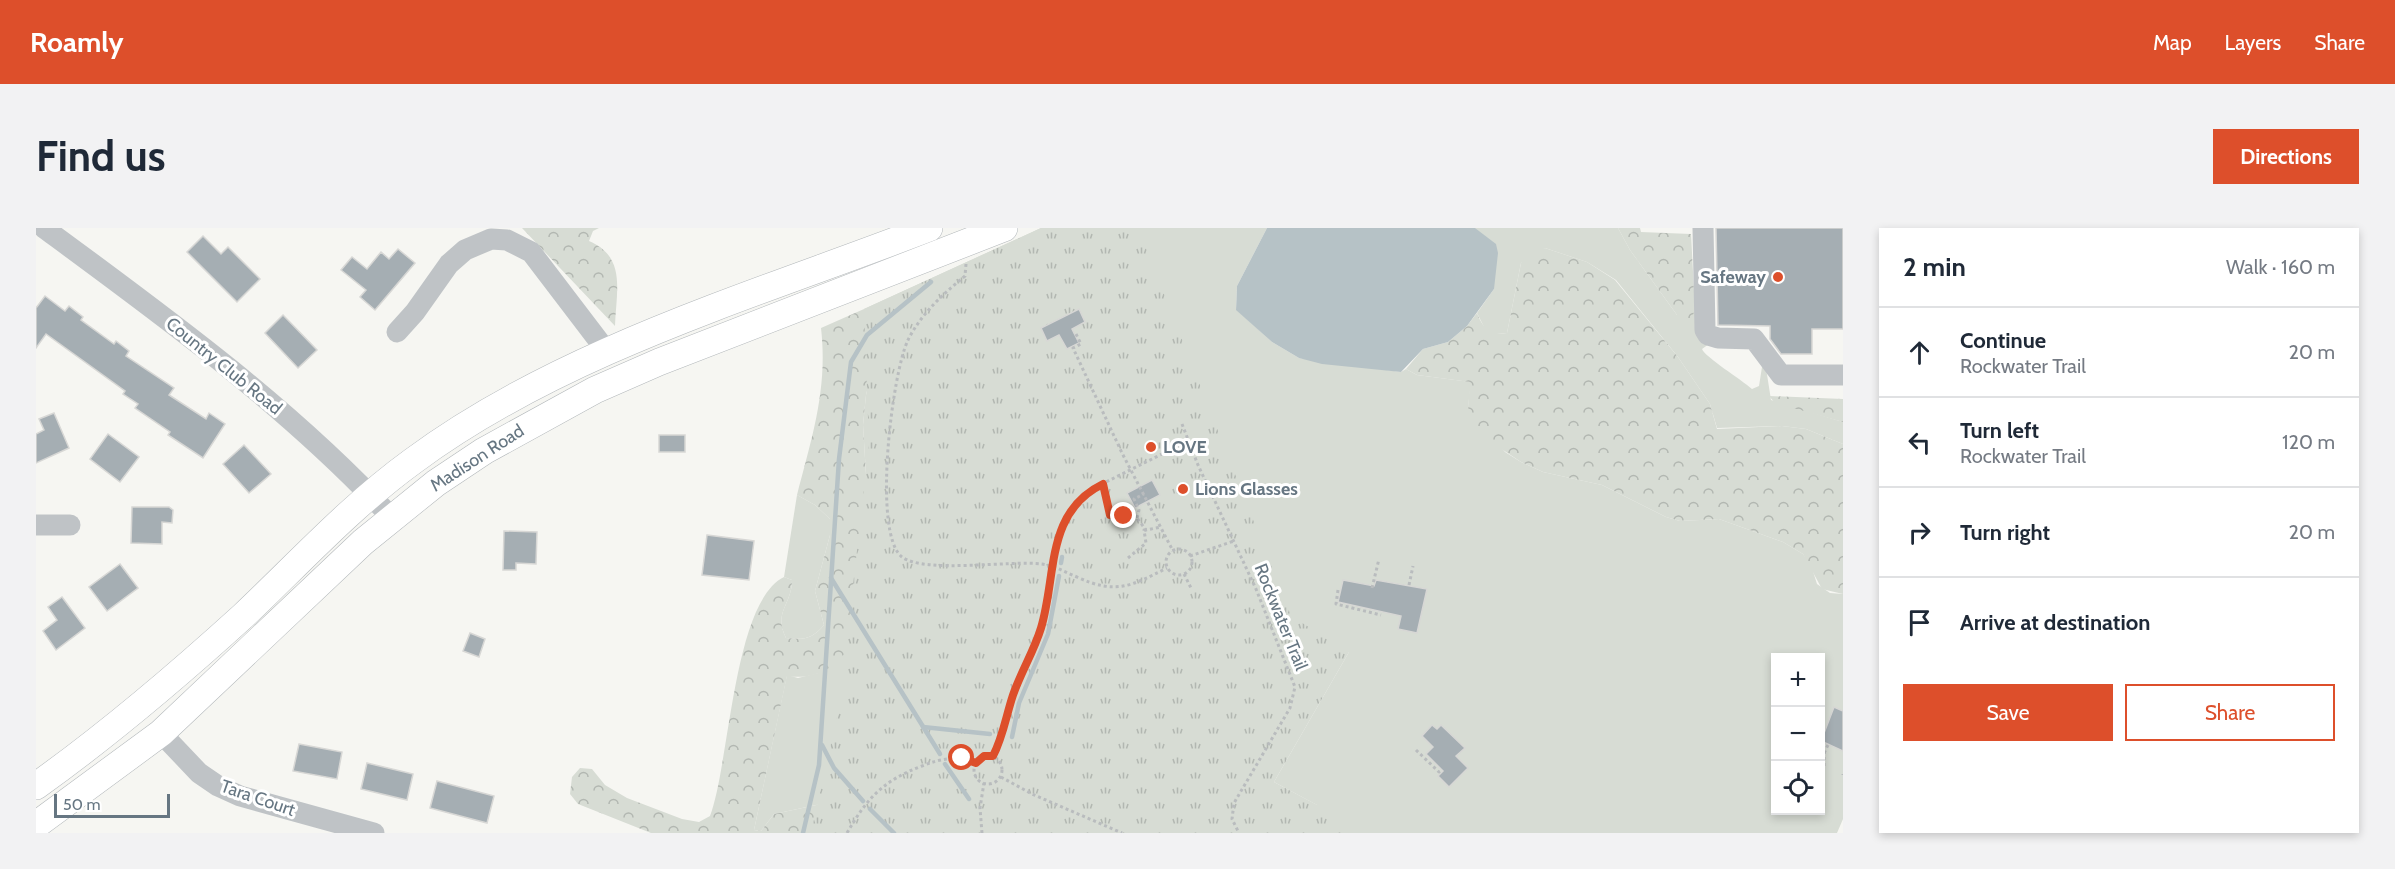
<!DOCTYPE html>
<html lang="en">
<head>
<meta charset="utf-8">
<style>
  :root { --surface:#fff; --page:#f2f2f3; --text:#1f2937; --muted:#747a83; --line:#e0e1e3; --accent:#dd4f2b }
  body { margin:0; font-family:Cabin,sans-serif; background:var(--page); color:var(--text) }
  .controls { position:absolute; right:18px; bottom:18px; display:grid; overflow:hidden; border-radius:0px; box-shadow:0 3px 9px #0003 }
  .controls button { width:54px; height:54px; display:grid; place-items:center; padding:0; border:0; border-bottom:2px solid var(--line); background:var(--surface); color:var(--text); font:30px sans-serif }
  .scale { position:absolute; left:18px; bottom:15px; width:116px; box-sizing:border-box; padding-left:6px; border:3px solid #667682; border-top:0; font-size:16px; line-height:21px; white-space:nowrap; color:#667682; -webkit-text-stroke:4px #fff; paint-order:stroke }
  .stop { position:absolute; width:18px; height:18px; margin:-14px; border:4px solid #dd4f2b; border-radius:50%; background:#fff }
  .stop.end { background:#dd4f2b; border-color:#fff; box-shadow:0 2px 6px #0008 }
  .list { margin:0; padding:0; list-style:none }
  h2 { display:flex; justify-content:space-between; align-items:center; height:78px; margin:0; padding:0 24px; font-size:26px }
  h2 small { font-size:20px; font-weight:400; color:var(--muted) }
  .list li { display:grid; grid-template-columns:39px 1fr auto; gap:18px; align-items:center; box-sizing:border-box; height:90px; padding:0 24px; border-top:2px solid var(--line) }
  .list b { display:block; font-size:22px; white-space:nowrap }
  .list p { margin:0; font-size:20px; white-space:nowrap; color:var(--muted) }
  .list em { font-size:20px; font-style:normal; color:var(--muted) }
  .actions { display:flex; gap:12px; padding:18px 24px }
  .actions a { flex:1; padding:14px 0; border:2px solid var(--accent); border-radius:0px; text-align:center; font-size:21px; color:var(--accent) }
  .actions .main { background:var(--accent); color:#fff }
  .icon { flex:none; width:33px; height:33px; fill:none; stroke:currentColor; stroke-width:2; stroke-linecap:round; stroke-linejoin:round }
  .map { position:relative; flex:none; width:1807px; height:605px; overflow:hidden; border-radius:0px }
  header { display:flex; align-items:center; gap:36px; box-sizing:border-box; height:84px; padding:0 30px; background:var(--accent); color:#fff }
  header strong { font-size:28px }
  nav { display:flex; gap:33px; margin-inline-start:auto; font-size:21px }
  .intro { display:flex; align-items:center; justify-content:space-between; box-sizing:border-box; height:144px; padding:0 36px }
  h1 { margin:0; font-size:42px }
  .button { padding:15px 27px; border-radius:0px; background:var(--accent); color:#fff; font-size:21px; font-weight:700 }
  main { display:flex; gap:36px; padding:0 36px }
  aside { flex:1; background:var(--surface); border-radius:0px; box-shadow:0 3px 9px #0003 }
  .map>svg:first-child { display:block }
</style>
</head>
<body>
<header>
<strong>Roamly</strong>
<nav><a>Map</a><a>Layers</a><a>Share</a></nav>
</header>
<div class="intro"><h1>Find us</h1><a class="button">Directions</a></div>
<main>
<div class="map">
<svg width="1807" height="605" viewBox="0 0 1807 605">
  <defs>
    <pattern id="forest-crowns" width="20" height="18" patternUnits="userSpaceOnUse" patternTransform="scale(1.5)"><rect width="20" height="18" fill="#d7dcd4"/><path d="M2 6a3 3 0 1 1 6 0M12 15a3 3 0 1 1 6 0" fill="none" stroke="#b2b7b1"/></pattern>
    <pattern id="park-tufts" width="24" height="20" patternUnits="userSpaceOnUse" patternTransform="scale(1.5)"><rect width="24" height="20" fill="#d7dcd4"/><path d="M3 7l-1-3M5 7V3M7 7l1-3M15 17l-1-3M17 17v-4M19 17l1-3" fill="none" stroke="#b2b7b1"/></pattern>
  </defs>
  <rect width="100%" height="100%" fill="#f6f6f2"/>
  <g fill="#d7dcd4" fill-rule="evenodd">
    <path d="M 1005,0 L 1231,0 L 1201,58 L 1200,81 L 1236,114 L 1263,130 L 1365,144 L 1370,141 L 1381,147 L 1435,154 L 1432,179 L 1469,224 L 1485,234 L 1507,244 L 1566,257 L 1630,289 L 1644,293 L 1683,291 L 1747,314 L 1767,326 L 1775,337 L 1781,356 L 1794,365 L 1807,366 L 1807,591 L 1801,605 L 1238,605 L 1281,577 L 1238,554 L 1313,424 L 785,576 L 738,586 L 725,603 L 718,602 L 751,447 L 762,450 L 782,445 L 830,247 L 827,197 L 830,167 L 836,142 L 840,86 L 828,81 ZM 1740,430 L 1784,430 L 1784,582 L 1740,582 Z"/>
    <path d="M 1439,0 L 1582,0 L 1594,22 L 1641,87 L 1659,81 L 1673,116 L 1666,121 C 1669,129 1706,152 1716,161 L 1723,158 L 1726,139 L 1730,140 L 1735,172 L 1807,194 L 1807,216 L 1770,201 L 1746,198 L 1681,200 L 1674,176 L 1642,129 L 1580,52 L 1551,34 L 1509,20 L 1485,35 L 1471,105 L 1456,105 L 1449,101 L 1441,85 L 1458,61 Z"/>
    <path d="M 761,267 L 779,277 L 794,291 L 794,307 L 779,363 L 788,397 C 776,411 768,412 750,410 C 737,384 756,377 756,352 L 748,349 Z"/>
  </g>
  <g fill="url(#forest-crowns)">
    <path d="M 486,0 L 563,0 L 557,3 L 553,13 C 591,29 580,64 579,98 Z"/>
    <path d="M 1582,0 L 1604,0 L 1605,4 L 1655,6 L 1659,81 L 1656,90 L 1652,92 L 1641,87 L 1594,22 Z"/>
    <path d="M 1509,20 L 1551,34 L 1579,52 L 1642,129 L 1674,176 L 1681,201 L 1746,198 L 1770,201 L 1807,216 L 1807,366 L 1786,361 L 1767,326 L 1747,314 L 1683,291 L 1644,293 L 1630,289 L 1566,257 L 1507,244 L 1485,234 L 1452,212 L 1437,196 L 1432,179 L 1434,154 L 1381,147 L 1370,141 L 1387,121 L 1412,114 L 1431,98 L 1441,85 C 1447,101 1454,107 1471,105 L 1485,35 L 1491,26 Z"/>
    <path d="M 828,81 L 840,86 L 836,142 L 830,167 L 827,197 L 830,247 L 812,420 C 800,442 775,452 751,448 L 718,602 L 725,603 L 738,586 L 785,576 L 780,605 L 615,605 L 542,576 L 534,566 L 536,549 L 544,540 L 556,541 L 569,557 L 591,570 L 646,591 L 663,594 L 674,588 C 694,535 697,374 748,349 L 756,352 C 756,377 737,384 750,410 C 768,412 776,411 788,397 L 779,363 L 794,307 L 794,291 L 779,277 L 761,267 C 776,209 792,161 785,100 Z"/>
    <path d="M 1733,168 L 1807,171 L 1807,194 L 1739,175 Z"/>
  </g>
  <path fill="url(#park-tufts)" d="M 1005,0 L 1102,0 L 1255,388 L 1313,424 L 1238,554 L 1334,605 L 775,605 L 803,480 L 833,217 L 828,81 Z"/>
  <path fill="#b6c2c6" d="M 1231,0 L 1439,0 L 1460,16 L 1462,25 L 1458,61 L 1431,98 L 1412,114 L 1387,121 L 1365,144 L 1286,136 L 1263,130 L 1236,114 L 1200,82 L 1201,58 Z"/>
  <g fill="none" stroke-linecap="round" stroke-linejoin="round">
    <g stroke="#b6c2c6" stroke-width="4.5">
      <path d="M 1025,335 L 1026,329"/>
      <path d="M 795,350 L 904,526"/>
      <path d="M 887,499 L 954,506"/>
      <path d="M 976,509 L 983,475 L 1012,406 L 1023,348"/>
      <path d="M 786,517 L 798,540 L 827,573"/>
      <path d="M 909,536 L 933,571"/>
      <path d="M 834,581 L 858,605"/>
      <path d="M 767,605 L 783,537 L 803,231 L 815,134 L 831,107 L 895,54"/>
    </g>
  </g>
  <g fill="#a5aeb3" stroke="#d7d7d5" stroke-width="1.5">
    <path d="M 1680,0 L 1807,0 L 1807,101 L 1776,101 L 1776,126 L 1745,126 L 1734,111 L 1734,98 L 1682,97 Z"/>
    <path d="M 167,8 L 185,26 L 192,19 L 224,51 L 201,74 L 151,24 Z"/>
    <path d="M 362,21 L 379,35 L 339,82 L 324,69 L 330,62 L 305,42 L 316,29 L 331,41 L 345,24 L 353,31 Z"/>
    <path d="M 9,68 L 29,83 L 33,78 L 47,89 L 45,92 L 78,116 L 80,113 L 93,123 L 90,128 L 138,160 L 133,167 L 170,191 L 173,185 L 189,196 L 167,230 L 132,207 L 134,204 L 99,180 L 102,176 L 87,166 L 89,163 L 10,106 L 0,120 L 0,80 Z"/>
    <path d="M 1043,81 L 1049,94 L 1036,101 L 1043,115 L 1031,121 L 1023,107 L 1011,113 L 1005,100 Z"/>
    <path d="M 247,87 L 281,122 L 262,140 L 229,105 Z"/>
    <path d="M 18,185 L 33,220 L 0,235 L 0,206 L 8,202 L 3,191 Z"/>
    <path d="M 72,206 L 103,229 L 84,254 L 54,231 Z"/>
    <rect x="623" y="207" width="26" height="17"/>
    <path d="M 208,217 L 235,246 L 213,265 L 187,236 Z"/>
    <path d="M 1116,252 L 1124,267 L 1099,280 L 1091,265 Z"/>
    <path d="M 96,279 L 133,279 L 137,282 L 136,295 L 126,294 L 126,316 L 95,315 Z"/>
    <path d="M 468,303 L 501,304 L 500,336 L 480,335 L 480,342 L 467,342 Z"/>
    <path d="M 671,307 L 718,313 L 713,352 L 666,347 Z"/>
    <path d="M 84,336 L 102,360 L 71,383 L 53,359 Z"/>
    <path d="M 1307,352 L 1338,358 L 1340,352 L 1391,361 L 1381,405 L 1362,401 L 1365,388 L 1302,374 Z"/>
    <path d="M 26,369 L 49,400 L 20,422 L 7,403 L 21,392 L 12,379 Z"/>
    <path d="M 434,405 L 449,411 L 443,429 L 427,423 Z"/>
    <path d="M 1798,479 L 1807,483 L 1807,523 L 1785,513 Z"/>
    <path d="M 1396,497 L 1401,501 L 1405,497 L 1429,520 L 1420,528 L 1432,540 L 1413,559 L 1402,548 L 1407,543 L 1390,526 L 1397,519 L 1386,508 Z"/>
    <path d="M 263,516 L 306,524 L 301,551 L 257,543 Z"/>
    <path d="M 331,535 L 377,546 L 371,572 L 325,561 Z"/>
    <path d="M 401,553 L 458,568 L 451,595 L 394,580 Z"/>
  </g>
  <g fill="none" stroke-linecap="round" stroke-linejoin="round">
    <defs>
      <g id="major">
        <path d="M 0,558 C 73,506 141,448 207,388 C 263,335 315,278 377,233 C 525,123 722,66 893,0"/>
        <path d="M 0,597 L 125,505 L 327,314 L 400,255 L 448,223 L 559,162 L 623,134 L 968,0"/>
      </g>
    </defs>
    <use href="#major" stroke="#b2b7ba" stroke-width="28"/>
    <g stroke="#b9bcbe" stroke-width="3" stroke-dasharray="3 3" stroke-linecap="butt">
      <path d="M 930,36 L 929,48 C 907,66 885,86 872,112 C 856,145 836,306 866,329 C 889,346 973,332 1006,336 C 1019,338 1029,344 1041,349 C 1080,367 1095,358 1131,340"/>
      <path d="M 1040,106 L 1045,116 L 1037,120 L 1086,225 L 1137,323"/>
      <path d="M 1146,196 L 1162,237 L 1220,361 L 1259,459 L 1254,480 L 1198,575 L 1196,591 L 1203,605"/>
      <path d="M 1067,256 L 1074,287 L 1101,290 L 1110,302 L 1125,299"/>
      <path d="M 1101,290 L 1103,282 L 1098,271 L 1108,266"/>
      <circle cx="1143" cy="334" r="13"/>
      <path d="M 1154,328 L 1198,313"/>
      <path d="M 1092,330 L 1110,315 L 1108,302 L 1110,302"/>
      <path d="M 1148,346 L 1156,362"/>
      <path d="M 1373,357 L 1377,338"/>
      <path d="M 1336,360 L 1343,331"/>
      <path d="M 1302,362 L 1300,376 L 1345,387"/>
      <path d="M 1784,518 L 1788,525 L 1788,538"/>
      <path d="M 1380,522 L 1403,544 L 1406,542"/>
      <path d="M 1788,525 L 1792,517"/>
      <circle cx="952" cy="542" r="14"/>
      <path d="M 957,528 C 967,509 970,488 977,467 C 985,444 998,423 1005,400 C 1018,355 1011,290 1054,262 L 1152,213"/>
      <path d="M 1807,547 L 1807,546"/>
      <path d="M 965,549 L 996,566 L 1086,605"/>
      <path d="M 811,605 C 831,570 848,552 886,538 C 906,530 919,528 940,535"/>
      <path d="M 946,605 L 944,580 L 948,555"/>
    </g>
    <g stroke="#bfc3c6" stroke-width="21">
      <path d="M 8,0 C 129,89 253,179 355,289"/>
      <path d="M 1667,0 L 1669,102 L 1672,107 L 1682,110 L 1718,111 L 1745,147 L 1807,147"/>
      <path d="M 361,104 L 379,84 L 413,36 L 429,22 L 455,11 L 471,12 L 495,24 L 572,125"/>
      <path d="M 0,297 L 34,297"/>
      <path d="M 125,505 L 163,545 L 182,558 L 204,568 L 338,605"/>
    </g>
    <use href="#major" stroke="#fff" stroke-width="27"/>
  </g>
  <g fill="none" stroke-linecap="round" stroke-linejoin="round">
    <path stroke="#dd4f2b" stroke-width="8" d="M 926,530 L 940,535 L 948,528 L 957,528 C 967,509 970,488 977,467 C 985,444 998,423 1005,400 C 1021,347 1009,284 1067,256 L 1074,287 L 1088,288"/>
  </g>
  <g fill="#dd4f2b" stroke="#fff" stroke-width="2">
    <circle cx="1742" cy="49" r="6"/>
    <circle cx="1115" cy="219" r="6"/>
    <circle cx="1147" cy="261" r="6"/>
  </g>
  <g text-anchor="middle" stroke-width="6" stroke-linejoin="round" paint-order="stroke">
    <g font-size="18" font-weight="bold" fill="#667682" stroke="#fff" text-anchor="start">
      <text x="1730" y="55" text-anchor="end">Safeway</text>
      <text x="1127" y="225">LOVE</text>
      <text x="1159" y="267">Lions Glasses</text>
    </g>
    <g font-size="18" fill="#667682" stroke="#fff">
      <text transform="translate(188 138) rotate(39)" y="6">Country Club Road</text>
      <text transform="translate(441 230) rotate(-33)" y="6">Madison Road</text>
      <text transform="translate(1245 389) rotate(68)" y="6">Rockwater Trail</text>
      <text transform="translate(222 570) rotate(19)" y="6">Tara Court</text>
    </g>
  </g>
</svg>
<div class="controls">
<button>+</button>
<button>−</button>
<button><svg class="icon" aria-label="locate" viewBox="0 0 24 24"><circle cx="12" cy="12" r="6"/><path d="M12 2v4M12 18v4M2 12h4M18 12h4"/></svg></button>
</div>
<div class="scale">50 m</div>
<div class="stop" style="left:926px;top:530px"></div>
<div class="stop end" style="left:1088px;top:288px"></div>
</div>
<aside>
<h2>2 min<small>Walk · 160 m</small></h2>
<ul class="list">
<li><svg class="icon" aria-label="ahead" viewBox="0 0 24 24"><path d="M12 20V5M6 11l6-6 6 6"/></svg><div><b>Continue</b><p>Rockwater Trail</p></div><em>20 m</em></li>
<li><svg class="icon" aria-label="left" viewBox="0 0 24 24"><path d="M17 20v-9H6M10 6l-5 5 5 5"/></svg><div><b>Turn left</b><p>Rockwater Trail</p></div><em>120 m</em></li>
<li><svg class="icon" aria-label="right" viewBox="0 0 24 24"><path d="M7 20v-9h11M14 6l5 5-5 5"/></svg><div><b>Turn right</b></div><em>20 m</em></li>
<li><svg class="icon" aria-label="arrive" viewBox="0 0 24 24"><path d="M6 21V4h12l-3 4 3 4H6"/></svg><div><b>Arrive at destination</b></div></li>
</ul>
<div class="actions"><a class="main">Save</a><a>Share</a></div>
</aside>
</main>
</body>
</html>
